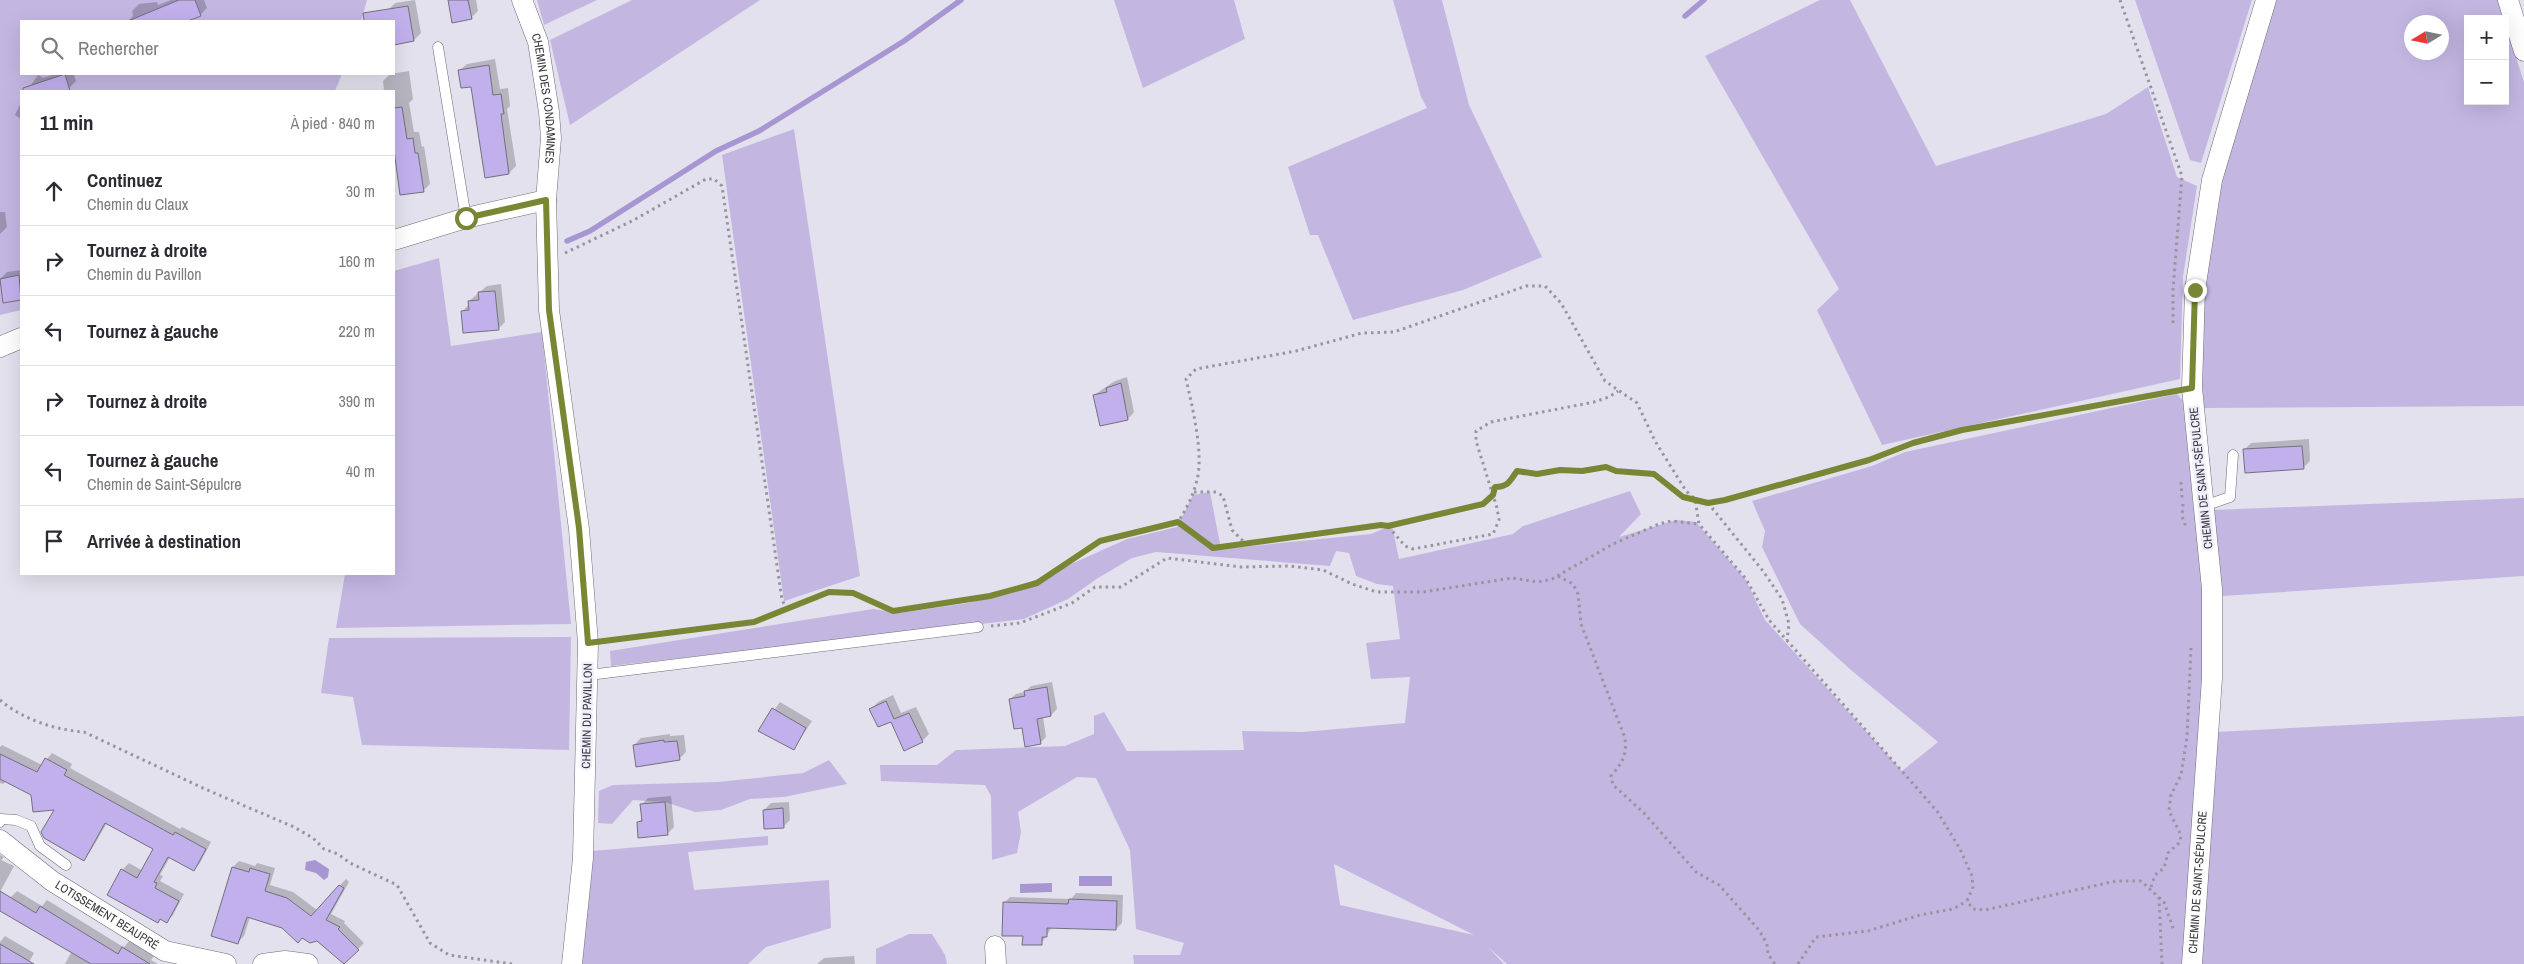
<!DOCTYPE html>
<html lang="fr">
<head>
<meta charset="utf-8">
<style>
  :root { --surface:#fff; --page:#f2f2f3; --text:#2b2b33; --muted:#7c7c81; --line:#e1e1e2 }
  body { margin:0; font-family:"Archivo Narrow",sans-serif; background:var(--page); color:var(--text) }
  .controls { position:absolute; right:15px; top:15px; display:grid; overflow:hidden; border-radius:0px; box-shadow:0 5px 20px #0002 }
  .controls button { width:45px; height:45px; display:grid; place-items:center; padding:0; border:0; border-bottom:1px solid var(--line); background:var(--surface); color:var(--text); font:25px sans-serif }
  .compass { position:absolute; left:2404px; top:15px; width:45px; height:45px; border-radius:50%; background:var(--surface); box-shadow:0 5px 20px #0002; rotate:260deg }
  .stop { position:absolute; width:15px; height:15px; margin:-11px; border:4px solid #798634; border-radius:50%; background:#fff }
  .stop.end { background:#798634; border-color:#fff; box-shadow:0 1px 5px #0008 }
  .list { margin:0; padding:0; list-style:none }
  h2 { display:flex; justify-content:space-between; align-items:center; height:65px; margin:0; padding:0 20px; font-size:21px }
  h2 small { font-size:16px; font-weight:400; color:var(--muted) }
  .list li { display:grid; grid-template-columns:32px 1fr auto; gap:15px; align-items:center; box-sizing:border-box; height:70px; padding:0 20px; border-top:1px solid var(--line) }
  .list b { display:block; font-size:19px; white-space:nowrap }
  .list p { margin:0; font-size:16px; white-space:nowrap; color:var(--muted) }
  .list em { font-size:16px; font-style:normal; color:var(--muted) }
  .icon { flex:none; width:28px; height:28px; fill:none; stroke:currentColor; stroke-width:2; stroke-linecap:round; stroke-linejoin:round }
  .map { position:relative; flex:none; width:2524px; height:964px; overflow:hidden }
  .search { position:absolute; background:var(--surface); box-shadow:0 5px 20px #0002; left:20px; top:20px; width:375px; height:55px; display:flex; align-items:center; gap:12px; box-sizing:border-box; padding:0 18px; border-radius:0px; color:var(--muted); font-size:19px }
  .panel { position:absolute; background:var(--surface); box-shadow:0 5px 20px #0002; left:20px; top:90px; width:375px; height:485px; border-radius:0px }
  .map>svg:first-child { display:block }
</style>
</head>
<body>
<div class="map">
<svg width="2524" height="964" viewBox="0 0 2524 964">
  <rect width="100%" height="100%" fill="#e4e1ee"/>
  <g fill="#c3b7e2" fill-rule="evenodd">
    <path d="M 0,0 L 367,0 L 361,21 L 21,21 L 21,74 L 342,74 L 335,91 L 21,91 L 21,310 L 0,315 Z"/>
    <path d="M 537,0 L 597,0 L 544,25 Z"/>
    <path d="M 632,0 L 760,0 L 570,125 L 550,40 Z"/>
    <path d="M 1114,0 L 1234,0 L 1245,39 L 1143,88 Z"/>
    <path d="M 1393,0 L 1442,0 L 1469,105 L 1542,257 L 1463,290 L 1353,320 L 1318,235 L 1310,235 L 1288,167 L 1427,108 L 1421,97 Z"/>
    <path d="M 1820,0 L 1850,0 L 1936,166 L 2106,114 L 2148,87 L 2177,177 L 2197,186 L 2183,277 L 2180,379 L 1882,445 L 1817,310 L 1839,289 L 1705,56 Z"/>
    <path d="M 2135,0 L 2252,0 L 2201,163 L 2190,160 Z"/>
    <path d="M 2275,0 L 2498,0 L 2504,19 L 2468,19 L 2468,101 L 2505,101 L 2505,24 L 2524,82 L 2524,406 L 2203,408 L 2201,338 L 2206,259 L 2221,183 ZM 2412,22 L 2442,22 L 2442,52 L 2412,52 Z"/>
    <path d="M 794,129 L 860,576 L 784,601 L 722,155 Z"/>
    <path d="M 439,258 L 451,346 L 542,332 L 571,624 L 336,628 L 345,574 L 394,574 L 394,271 Z"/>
    <path d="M 2177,394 L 2186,404 L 2204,595 L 2203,686 L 2183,964 L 1507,964 L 1488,947 L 1504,964 L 1134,964 L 1133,955 L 1180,955 L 1184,943 L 1136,929 L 1130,850 L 1096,778 L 1077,777 L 1018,812 L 1021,832 L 1017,853 L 992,860 L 991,796 L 985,785 L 881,781 L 880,765 L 937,765 L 956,750 L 1065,746 L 1094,734 L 1094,716 L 1104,712 L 1127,751 L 1244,750 L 1242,731 L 1303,732 L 1405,723 L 1410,677 L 1371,679 L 1366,643 L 1400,639 L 1393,586 L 1377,584 L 1356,576 L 1349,553 L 1336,551 L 1330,566 L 1156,552 L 1132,558 L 1098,578 L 1068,599 L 1024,619 L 611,666 L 610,651 L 873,609 L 900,613 L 968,603 L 1009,592 L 1127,539 L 1177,527 L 1193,495 L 1210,492 L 1221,549 L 1371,534 L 1392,525 L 1399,559 L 1513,534 L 1523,526 L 1630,491 L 1641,514 L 1619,537 L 1676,520 L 1696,522 L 1746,580 L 1765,620 L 1902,771 L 1938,742 L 1851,670 L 1800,624 L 1762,547 L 1765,531 L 1752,501 L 1872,466 L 1905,452 ZM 1334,864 L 1474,935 L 1340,905 Z"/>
    <path d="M 2524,498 L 2524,576 L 2223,596 L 2212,510 Z"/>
    <path d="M 571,637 L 569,750 L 362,745 L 353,697 L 321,693 L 329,638 Z"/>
    <path d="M 2524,716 L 2524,964 L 2199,964 L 2216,732 Z"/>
    <path d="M 829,760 L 847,784 L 784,797 L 750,799 L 721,810 L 695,812 L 665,802 L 633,800 L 612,824 L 598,823 L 599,791 L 613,785 L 718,782 L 803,773 Z"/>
    <path d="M 768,836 L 768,845 L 688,852 L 694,890 L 829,880 L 831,928 L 766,947 L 748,964 L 580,964 L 592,851 Z"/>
    <path d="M 909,934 L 932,934 L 945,955 L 947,964 L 876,964 L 876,949 Z"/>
  </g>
  <g fill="#a796d1">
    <path d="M 315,860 L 329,869 L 328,877 L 324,880 L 316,873 L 305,870 L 306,862 Z"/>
    <rect x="1079" y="876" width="33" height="10"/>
    <path d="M 1052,883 L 1052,892 L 1020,893 L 1020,884 Z"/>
  </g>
  <g fill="#0003">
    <path d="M 171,0 L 204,0 L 207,8 L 200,15 L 185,21 L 128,21 L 133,16 L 132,11 L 139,4 L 157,2 L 158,5 Z"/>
    <path d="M 415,0 L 421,33 L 414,40 L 394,44 L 394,21 L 390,21 L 388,10 L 395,3 Z"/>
    <path d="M 450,0 L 476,0 L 478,11 L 471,18 Z"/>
    <path d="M 495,59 L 500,89 L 508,88 L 510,106 L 507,109 L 516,166 L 509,173 L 472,86 L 460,70 L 467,64 Z"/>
    <path d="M 409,71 L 413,99 L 409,103 L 414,132 L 419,132 L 422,147 L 424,146 L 430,184 L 423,191 L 394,155 L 394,91 L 384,91 L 383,81 L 390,74 Z"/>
    <path d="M 56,74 L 74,74 L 76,81 L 69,88 L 60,91 L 27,91 L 38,75 L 43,78 Z"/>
    <path d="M 21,102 L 21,119 L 15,115 Z"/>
    <path d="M 0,212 L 5,212 L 7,227 L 0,234 Z"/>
    <path d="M 21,270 L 21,299 L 4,302 L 0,279 L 7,272 Z"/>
    <path d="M 501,284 L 505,322 L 498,329 L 463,311 L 469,304 L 469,301 L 487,286 Z"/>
    <path d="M 1127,377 L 1134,412 L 1128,419 L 1094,395 L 1115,381 Z"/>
    <path d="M 2309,439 L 2310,461 L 2303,468 L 2244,450 L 2251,443 Z"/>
    <path d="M 1052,682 L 1057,709 L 1051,715 L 1043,717 L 1046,737 L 1040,743 L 1010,699 L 1016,694 L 1025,692 L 1031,686 Z"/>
    <path d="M 893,695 L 901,713 L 916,707 L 929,734 L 922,741 L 871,709 L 878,702 Z"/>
    <path d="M 780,702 L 812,721 L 794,748 L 760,730 Z"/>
    <path d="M 670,734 L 670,736 L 684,735 L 686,752 L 679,759 L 634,745 L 641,738 Z"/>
    <path d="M 2,745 L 42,765 L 52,753 L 72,764 L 70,768 L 180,829 L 182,827 L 211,842 L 200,863 L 194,870 L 170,857 L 160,875 L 163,876 L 160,881 L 184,894 L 173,915 L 167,921 L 161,918 L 122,870 L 129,863 L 143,871 L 154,849 L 107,823 L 90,852 L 84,859 L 56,808 L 6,781 L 3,784 L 0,783 L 0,747 Z"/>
    <path d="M 671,796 L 674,827 L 667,834 L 638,822 L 643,818 L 642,804 L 648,798 Z"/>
    <path d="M 789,802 L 790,820 L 783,827 L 764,810 L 771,803 Z"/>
    <path d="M 0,855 L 4,857 L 1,860 L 14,866 L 0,892 Z"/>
    <path d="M 239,861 L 255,866 L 257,863 L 275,868 L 270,885 L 293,892 L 317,910 L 346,879 L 349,882 L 331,914 L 345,921 L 344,923 L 364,943 L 344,963 L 317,940 L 250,917 L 244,936 L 238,942 L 213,935 L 233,867 Z"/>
    <path d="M 17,891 L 42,906 L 47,900 L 120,945 L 124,947 L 129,941 L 154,956 L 151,960 L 158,964 L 65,964 L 72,951 L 10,898 Z"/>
    <path d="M 1076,893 L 1123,895 L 1122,923 L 1116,929 L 1052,927 L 1041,944 L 1024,935 L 1004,903 L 1010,897 L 1071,899 Z"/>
    <path d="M 5,936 L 34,953 L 28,964 L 0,964 L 0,942 Z"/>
    <path d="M 854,956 L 855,964 L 817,964 L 824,958 Z"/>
  </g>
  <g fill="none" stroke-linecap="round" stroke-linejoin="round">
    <g stroke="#a796d1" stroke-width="5.5">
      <path d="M 1685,16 L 1704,0"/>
      <path d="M 567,241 L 590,231 L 716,151 L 759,131 L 904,41 L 961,0"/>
    </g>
  </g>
  <g fill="#c2b0ed" stroke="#73707c">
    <path d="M 179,0 L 195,0 L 201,16 L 188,21 L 128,21 Z"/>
    <path d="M 448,0 L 468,0 L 472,19 L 452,23 Z"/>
    <path d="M 408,6 L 414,41 L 394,45 L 394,21 L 364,21 L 363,13 Z"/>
    <path d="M 489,65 L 493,95 L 501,94 L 504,114 L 501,114 L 509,174 L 485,178 L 471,87 L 461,88 L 458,70 Z"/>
    <path d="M 65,74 L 70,91 L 23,91 L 23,88 Z"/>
    <path d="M 402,107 L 407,139 L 413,138 L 415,153 L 418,153 L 424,192 L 400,195 L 394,150 L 394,108 Z"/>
    <path d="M 19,275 L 21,300 L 3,303 L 0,279 Z"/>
    <path d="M 495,291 L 499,330 L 463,333 L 461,311 L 469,310 L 468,301 L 479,300 L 478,292 Z"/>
    <path d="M 1121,383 L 1128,420 L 1100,426 L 1093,395 L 1107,392 L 1106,388 Z"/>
    <path d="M 2302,446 L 2304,469 L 2245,473 L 2243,449 Z"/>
    <path d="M 1047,687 L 1051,716 L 1037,719 L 1041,744 L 1025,747 L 1022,728 L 1014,729 L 1009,699 L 1025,696 L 1024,691 Z"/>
    <path d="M 886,701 L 894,719 L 909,713 L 923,742 L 904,751 L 891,722 L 878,727 L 869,709 Z"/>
    <path d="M 772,708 L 806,728 L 794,750 L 758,731 Z"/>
    <path d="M 664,740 L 664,742 L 677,741 L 680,760 L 636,767 L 633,745 Z"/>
    <path d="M 0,754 L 37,772 L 45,758 L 67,770 L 64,775 L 173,835 L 175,832 L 206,849 L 194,871 L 168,857 L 154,882 L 157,883 L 155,888 L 179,901 L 167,923 L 160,919 L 158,923 L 107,895 L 121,869 L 137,878 L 153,849 L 105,823 L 84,861 L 44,838 L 41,832 L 54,810 L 33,812 L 31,795 L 0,779 Z"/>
    <path d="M 665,802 L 668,835 L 638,838 L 637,822 L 642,821 L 640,804 Z"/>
    <path d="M 783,808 L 784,828 L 764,829 L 763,810 Z"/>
    <path d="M 232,867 L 249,872 L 250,868 L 270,874 L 265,891 L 287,898 L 311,916 L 339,885 L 344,888 L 326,920 L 340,927 L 338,929 L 359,950 L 344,964 L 317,941 L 310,943 L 302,938 L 298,943 L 282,928 L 247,917 L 238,944 L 211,936 Z"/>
    <path d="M 0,891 L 36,913 L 40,906 L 118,954 L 122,947 L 150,964 L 91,964 L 0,911 Z"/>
    <path d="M 1069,899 L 1117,901 L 1116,930 L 1047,928 L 1047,937 L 1042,937 L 1042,945 L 1022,945 L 1023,936 L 1002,936 L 1003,902 L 1068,904 Z"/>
    <path d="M 0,944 L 34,964 L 0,964 Z"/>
  </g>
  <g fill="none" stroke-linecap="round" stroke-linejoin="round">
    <defs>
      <g id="service">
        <path d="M 438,47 L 466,218"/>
        <path d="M 2204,506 L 2230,497 L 2233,455"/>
        <path d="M 589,675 L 978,627"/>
        <path d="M 0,822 L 1,819 L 16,820 L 31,826 L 40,846 L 66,865"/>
      </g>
      <g id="minor">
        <path id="s1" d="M 522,0 L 538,42 L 549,112 L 551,138 L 546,200 L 549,310 L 579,529 L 588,643 L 583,858 L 572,964"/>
        <path d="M 2508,0 L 2524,51"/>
        <path d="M 394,240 L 466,218 L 546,200"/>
        <path d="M 0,347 L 21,338"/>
        <path id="s2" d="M 0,840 L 52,881 L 165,951 L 226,964"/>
        <path d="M 995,946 L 996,964"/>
        <path d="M 263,964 L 285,961 L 308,964"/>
        <path id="s3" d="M 2192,964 L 2212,678 L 2212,589 L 2192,388 L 2195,290 L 2212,180 L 2266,0"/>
      </g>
    </defs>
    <use href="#service" stroke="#6f6c77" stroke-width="11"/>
    <use href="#minor" stroke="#6f6c77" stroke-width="21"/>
    <g stroke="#97959e" stroke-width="3" stroke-dasharray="2.5 4" stroke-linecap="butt">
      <path d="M 2120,0 L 2182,176 L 2173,290 L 2173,324"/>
      <path d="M 565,253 L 634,220 L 706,179 L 714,179 L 722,186 L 782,600 L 787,609"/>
      <path d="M 2181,482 L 2182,498"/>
      <path d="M 1194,492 L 1216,492 L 1223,496 L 1232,530 L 1245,543"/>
      <path d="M 1708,503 L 1763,571 L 1782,599 L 1789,624 L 1787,640"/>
      <path d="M 2183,504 L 2182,516 L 2186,527"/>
      <path d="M 1178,522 L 1213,548 L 1381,525 L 1388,526 L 1405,546 L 1413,549 L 1493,534 L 1499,520 L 1497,508 L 1476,441 L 1476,431 L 1491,422 L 1594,402 L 1609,397 L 1618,391"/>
      <path d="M 1388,526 L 1483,504 L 1493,495 L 1495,487 C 1509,486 1509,482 1517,471 L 1537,473 L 1560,470 L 1582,471 L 1599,467 L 1616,471 L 1654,474 L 1683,497 L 1695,499 L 1699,524 L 1746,579 L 1769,620 L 1937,811 L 1960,849 L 1972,876 L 1973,887 L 1967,901 L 1973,909 L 1985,910 L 2116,881 L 2141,881 L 2164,902 L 2174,931"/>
      <path d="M 1558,576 L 1573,584 L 1578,594 L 1581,624 L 1625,738 C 1627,756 1622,763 1611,776 L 1613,785 L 1643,812 L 1696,872 L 1719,885 L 1759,930 L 1767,944 L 1768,954 L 1775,964"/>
      <path d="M 991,626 L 1020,623 L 1072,603 L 1095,587 L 1121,587 L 1167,558 L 1241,567 L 1289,566 L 1323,570 L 1352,584 L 1377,592 L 1423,592 L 1512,578 L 1538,582 L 1552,579 L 1613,544 L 1659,524 L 1671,521 L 1699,524"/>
      <path d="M 606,640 L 754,622 L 829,592 L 853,593 L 893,611 L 990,596 L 1037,583 L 1100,541 L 1178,522 C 1187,508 1193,496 1197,480 C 1204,453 1192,406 1186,379 L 1196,369 L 1296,351 L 1362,333 L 1394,332 L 1526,286 L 1545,286 L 1561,303 L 1605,381 L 1637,403 L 1655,441 L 1686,491 L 1695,499 L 1708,503 L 1725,500 L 1815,476 L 1869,460 L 1913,443 L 1962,430 L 2175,390"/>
      <path d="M 0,700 C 22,719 55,730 84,732 L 205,789 L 294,827 L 313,838 L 324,849 L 338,854 L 350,863 L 397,885 L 430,943 L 449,955 L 512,964"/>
      <path d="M 2151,887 L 2155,875 L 2164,868 L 2168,853 L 2180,842 L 2181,835 L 2169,811 L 2171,795 L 2181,775 L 2187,737 L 2191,648"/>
      <path d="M 2159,897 L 2162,964"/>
      <path d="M 1798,964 L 1816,937 L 1868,931 L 1920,915 L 1953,909 L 1967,901"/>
    </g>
    <use href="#service" stroke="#fff" stroke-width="10"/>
    <use href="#minor" stroke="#fff" stroke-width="20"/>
  </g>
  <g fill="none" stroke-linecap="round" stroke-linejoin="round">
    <path stroke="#798634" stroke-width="6" d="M 466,218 L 546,200 L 549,310 L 579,528 L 588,643 L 754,622 L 829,592 L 853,593 L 893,611 L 990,596 L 1037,583 L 1100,541 L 1178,522 L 1213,548 L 1381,525 L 1388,526 L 1483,504 L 1493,495 L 1495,487 C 1509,486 1509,482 1517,471 L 1537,474 L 1560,470 L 1582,471 L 1606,467 L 1616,471 L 1654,474 L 1683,497 L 1708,503 L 1725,500 L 1869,460 L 1913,443 L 1962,430 L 2192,388 L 2195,290"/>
  </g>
  <g text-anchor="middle" stroke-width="4.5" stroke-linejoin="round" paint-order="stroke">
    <g font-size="12" fill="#3a383d" stroke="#f1eefb">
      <text dy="4" stroke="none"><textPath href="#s1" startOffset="102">CHEMIN DES CONDAMINES</textPath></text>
      <text transform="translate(2201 478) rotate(-96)" y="4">CHEMIN DE SAINT-SÉPULCRE</text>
      <text transform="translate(587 716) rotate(-89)" y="4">CHEMIN DU PAVILLON</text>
      <text dy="4" stroke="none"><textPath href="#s3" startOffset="82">CHEMIN DE SAINT-SÉPULCRE</textPath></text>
      <text dy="4" stroke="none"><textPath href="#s2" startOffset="131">LOTISSEMENT BEAUPRÉ</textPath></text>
    </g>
  </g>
</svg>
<div class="controls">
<button>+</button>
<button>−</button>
</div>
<svg class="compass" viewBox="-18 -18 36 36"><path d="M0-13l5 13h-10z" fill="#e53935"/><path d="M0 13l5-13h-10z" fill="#7c7c81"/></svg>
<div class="stop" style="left:466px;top:218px"></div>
<div class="stop end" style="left:2195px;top:290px"></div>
<div class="search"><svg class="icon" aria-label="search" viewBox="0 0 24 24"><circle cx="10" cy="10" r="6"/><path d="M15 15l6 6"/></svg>Rechercher</div>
<section class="panel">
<h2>11 min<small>À pied · 840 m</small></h2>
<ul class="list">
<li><svg class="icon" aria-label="ahead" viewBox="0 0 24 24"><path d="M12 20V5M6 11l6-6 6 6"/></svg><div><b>Continuez</b><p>Chemin du Claux</p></div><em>30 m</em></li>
<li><svg class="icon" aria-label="right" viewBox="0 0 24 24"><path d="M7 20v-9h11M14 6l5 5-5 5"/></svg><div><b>Tournez à droite</b><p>Chemin du Pavillon</p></div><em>160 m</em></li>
<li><svg class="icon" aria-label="left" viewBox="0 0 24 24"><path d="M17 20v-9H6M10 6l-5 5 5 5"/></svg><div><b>Tournez à gauche</b></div><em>220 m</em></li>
<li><svg class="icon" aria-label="right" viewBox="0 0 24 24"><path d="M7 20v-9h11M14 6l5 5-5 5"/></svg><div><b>Tournez à droite</b></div><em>390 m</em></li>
<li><svg class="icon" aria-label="left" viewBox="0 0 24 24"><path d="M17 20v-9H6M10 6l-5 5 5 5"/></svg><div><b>Tournez à gauche</b><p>Chemin de Saint-Sépulcre</p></div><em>40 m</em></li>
<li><svg class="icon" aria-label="arrive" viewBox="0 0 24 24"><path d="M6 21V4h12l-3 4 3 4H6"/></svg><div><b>Arrivée à destination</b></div></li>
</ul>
</section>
</div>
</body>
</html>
